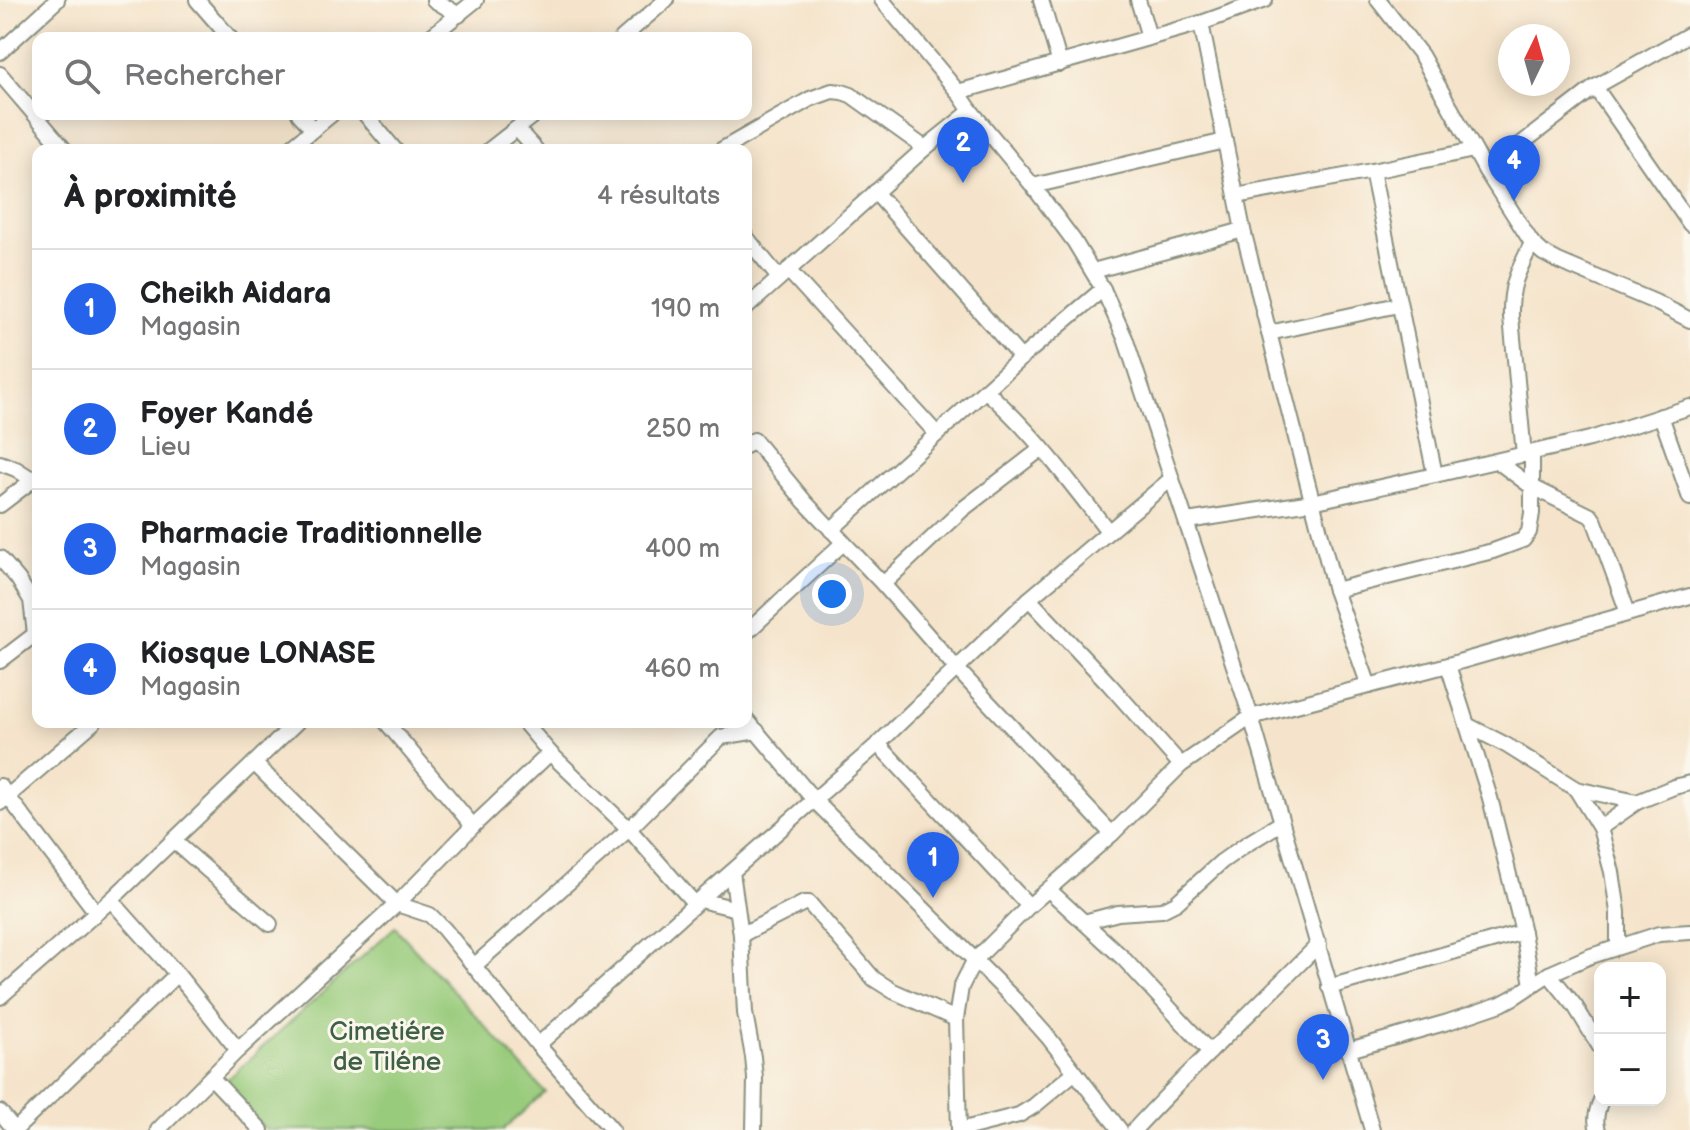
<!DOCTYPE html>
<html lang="fr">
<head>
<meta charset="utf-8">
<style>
  :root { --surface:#fff; --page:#f2f2f2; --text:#202124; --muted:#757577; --line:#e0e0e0; --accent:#2563eb }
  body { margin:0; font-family:"Balsamiq Sans",sans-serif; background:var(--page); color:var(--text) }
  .controls { position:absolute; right:24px; bottom:24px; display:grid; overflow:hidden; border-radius:16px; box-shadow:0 4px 20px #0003 }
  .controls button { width:72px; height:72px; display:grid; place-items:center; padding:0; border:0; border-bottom:2px solid var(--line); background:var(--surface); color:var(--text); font:40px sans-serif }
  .compass { position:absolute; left:1498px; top:24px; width:72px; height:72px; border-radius:50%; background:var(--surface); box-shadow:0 4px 20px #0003; rotate:5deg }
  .you { position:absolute; left:832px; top:594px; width:28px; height:28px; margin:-20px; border:6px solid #fff; border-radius:50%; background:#1a73e8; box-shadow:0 0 0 12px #1a73e833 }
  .badge { display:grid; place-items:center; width:52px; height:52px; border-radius:50%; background:var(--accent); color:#fff; font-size:26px; font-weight:700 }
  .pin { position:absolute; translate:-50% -66px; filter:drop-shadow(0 2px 4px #0008) }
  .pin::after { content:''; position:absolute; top:42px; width:28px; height:24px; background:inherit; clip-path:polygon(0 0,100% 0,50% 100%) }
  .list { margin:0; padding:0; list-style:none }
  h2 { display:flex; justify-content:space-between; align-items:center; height:104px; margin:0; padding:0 32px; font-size:34px }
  h2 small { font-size:26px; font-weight:400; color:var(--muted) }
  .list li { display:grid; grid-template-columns:52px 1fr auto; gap:24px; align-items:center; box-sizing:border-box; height:120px; padding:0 32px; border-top:2px solid var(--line) }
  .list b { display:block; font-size:30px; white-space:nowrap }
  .list p { margin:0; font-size:26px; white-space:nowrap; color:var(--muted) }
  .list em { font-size:26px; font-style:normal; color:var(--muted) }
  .icon { flex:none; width:44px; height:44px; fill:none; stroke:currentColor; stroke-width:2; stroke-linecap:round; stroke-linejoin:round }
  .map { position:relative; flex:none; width:1690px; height:1130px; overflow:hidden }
  .search { position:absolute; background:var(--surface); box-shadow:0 4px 20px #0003; left:32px; top:32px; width:720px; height:88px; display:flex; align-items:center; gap:20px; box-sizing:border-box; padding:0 28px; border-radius:16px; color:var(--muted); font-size:30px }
  .panel { position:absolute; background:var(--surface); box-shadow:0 4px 20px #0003; left:32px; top:144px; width:720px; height:584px; border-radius:16px }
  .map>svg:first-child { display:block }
</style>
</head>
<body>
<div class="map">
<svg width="1690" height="1130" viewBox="0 0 1690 1130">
  <rect width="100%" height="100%" fill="#fbf7ec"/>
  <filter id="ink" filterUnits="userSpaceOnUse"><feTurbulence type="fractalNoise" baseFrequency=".0125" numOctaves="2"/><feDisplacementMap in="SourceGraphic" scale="16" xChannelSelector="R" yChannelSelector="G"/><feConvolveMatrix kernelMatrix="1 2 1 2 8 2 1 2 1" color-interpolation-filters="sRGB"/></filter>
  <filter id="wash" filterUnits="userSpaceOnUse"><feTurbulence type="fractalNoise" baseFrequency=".006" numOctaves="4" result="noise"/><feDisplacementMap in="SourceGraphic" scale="32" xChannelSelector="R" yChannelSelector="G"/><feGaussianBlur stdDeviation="1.8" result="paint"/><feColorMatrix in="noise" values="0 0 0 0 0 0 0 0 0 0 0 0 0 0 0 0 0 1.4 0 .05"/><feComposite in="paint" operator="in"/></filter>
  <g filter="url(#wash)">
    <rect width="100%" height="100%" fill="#f5e4cb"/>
    <path fill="#99cb7b" stroke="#5c8458" stroke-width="2" d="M 395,927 L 545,1092 L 503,1130 L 266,1130 L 223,1083 Z"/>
  </g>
  <g filter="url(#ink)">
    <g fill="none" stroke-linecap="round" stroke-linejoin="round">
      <defs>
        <g id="minor">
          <path d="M 197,0 L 230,38"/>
          <path d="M 434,0 L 459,15"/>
          <path d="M 882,0 L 958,92 L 971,111 L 1033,186 L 1074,241 L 1103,289 L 1125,338 L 1251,717 L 1372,1130"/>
          <path d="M 1041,0 L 1060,64"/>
          <path d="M 1138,0 L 1149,37"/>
          <path d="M 1378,0 L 1421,55 L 1486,171 L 1532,243 L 1543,253 L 1558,261 L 1655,302 L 1690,320"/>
          <path d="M 1201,23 L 1243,230 L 1269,333 L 1335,590 L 1369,686"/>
          <path d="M 429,38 L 476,0"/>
          <path d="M 622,38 L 666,0"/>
          <path d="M 0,52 L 57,0"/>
          <path d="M 0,74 L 65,150"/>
          <path d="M 1595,87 L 1690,34"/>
          <path d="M 958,92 L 1201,23 L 1265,0"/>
          <path d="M 299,114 L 313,129"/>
          <path d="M 365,114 L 395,150"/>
          <path d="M 517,129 L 536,150"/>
          <path d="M 288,150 L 332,114"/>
          <path d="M 489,150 L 535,114"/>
          <path d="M 721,150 L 810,99 L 832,91 L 842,92 L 851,95 L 925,148"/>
          <path d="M 1372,171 L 1435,475"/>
          <path d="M 1486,171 L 1595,87 L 1690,224"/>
          <path d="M 1033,186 L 1225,141"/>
          <path d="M 875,192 L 1021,358"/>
          <path d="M 1236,196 L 1372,171 L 1474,150"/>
          <path d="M 746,237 L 779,278"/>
          <path d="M 788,270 L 937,434"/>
          <path d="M 1093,271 L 1243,230"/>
          <path d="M 746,308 L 925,148 L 971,111"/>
          <path d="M 1269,333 L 1398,305"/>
          <path d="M 986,391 C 1033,432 1070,482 1108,531"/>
          <path d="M 1661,416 L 1690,498"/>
          <path d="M 746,446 L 754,440 L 805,502 L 883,584 L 957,669 L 1112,834"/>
          <path d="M 1524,455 L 1511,317 C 1510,284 1518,272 1532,243"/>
          <path d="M 1497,461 L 1532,487 L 1591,516 L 1595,522 L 1628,613"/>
          <path d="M 0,463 L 16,469 L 38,483"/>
          <path d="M 0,505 L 38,476"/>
          <path d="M 1187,521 L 1312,502 L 1435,475 L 1590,439 L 1690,407"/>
          <path d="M 831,530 L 1021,358 L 1103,289"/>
          <path d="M 0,558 L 18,579 L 31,600 L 35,634"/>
          <path d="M 883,584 L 963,509 L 1041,449"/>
          <path d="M 1335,590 L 1493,551 L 1523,540 L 1529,532 L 1532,513 L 1532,453"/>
          <path d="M 1029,599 L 1109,684 L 1181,765"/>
          <path d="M 746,633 L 843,543"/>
          <path d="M 0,661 L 38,632"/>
          <path d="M 1448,665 L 1490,798 L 1523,932"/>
          <path d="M 746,719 L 814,800 L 1016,1001 L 1048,1037 L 1120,1130"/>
          <path d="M 386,722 L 473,826"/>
          <path d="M 524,722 L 550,753 L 629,829 L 695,904"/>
          <path d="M 1467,725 L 1506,745 L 1576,789 L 1637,802 L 1674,787 L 1690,783"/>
          <path d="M 878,744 L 1029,906"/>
          <path d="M 254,763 L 397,904 L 430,915 L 444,929 L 538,1045 L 612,1130"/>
          <path d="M 0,786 L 96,912"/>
          <path d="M 1576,789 L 1600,828 L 1612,872 L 1618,912 L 1618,947"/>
          <path d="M 0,803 L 94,722"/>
          <path d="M 1600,828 L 1637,802"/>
          <path d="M 174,841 L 270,924"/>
          <path d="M 732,872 L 741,935 L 745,1013 L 753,1057 L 755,1078 L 754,1130"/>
          <path d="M 1049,890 L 1123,958 L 1210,1052"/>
          <path d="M 111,900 L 177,974 L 238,1050 L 158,1130"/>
          <path d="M 700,900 L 737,909"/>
          <path d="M 1084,922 L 1118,913 L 1162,910 L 1176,903 L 1221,862 L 1245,845 L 1281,823"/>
          <path d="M 741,935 L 804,903 L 809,903 L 874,979 L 893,991 L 956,1019"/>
          <path d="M 474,966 L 629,829 L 721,737 L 757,731"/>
          <path d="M 1549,974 L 1575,1006 L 1600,1047"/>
          <path d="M 1329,987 L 1523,932 L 1532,985"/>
          <path d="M 0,997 L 111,900 L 297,722"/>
          <path d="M 538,1045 L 695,904 L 878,744 L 1029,599 L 1171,479"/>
          <path d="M 238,1050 L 397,904 L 473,826 L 550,753"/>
          <path d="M 1349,1050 L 1448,1022 L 1501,1004 L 1514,997 L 1549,974 L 1588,957 L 1659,934 L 1690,932"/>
          <path d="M 211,1077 L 261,1130"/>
          <path d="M 0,1112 L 15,1130"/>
          <path d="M 15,1130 L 177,974"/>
          <path d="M 959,1130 L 956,1019 L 961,987 L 974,961 L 1029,906 L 1112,834 L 1181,765 L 1251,717 L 1448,665 L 1690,596"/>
          <path d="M 960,1130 L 1019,1115 L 1034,1106 L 1075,1072"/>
          <path d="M 1134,1130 C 1193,1066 1257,1007 1319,944"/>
          <path d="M 1598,1130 C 1594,1120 1597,1110 1601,1100"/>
        </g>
      </defs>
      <use href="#minor" stroke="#8a9080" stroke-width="18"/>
      <use href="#minor" stroke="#fff" stroke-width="14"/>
    </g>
  </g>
  <g text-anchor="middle" stroke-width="6" stroke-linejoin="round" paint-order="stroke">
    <g font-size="26" fill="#3e6046" stroke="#fbf7ec">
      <text x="387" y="1040">Cimetiére<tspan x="387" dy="30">de Tiléne</tspan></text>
    </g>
  </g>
</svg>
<div class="controls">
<button>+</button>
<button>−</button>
</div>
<svg class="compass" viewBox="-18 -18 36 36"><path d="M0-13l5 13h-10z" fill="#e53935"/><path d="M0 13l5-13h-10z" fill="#757577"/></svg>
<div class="you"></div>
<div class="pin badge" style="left:933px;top:898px">1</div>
<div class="pin badge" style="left:963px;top:183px">2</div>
<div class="pin badge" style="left:1323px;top:1080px">3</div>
<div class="pin badge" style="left:1514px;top:201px">4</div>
<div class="search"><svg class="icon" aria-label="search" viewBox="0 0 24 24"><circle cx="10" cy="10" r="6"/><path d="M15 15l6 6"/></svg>Rechercher</div>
<section class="panel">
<h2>À proximité<small>4 résultats</small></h2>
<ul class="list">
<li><span class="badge">1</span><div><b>Cheikh Aidara</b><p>Magasin</p></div><em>190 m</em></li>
<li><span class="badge">2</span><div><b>Foyer Kandé</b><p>Lieu</p></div><em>250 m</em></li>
<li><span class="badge">3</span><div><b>Pharmacie Traditionnelle</b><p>Magasin</p></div><em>400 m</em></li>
<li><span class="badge">4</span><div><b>Kiosque LONASE</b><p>Magasin</p></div><em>460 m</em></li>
</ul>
</section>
</div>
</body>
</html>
